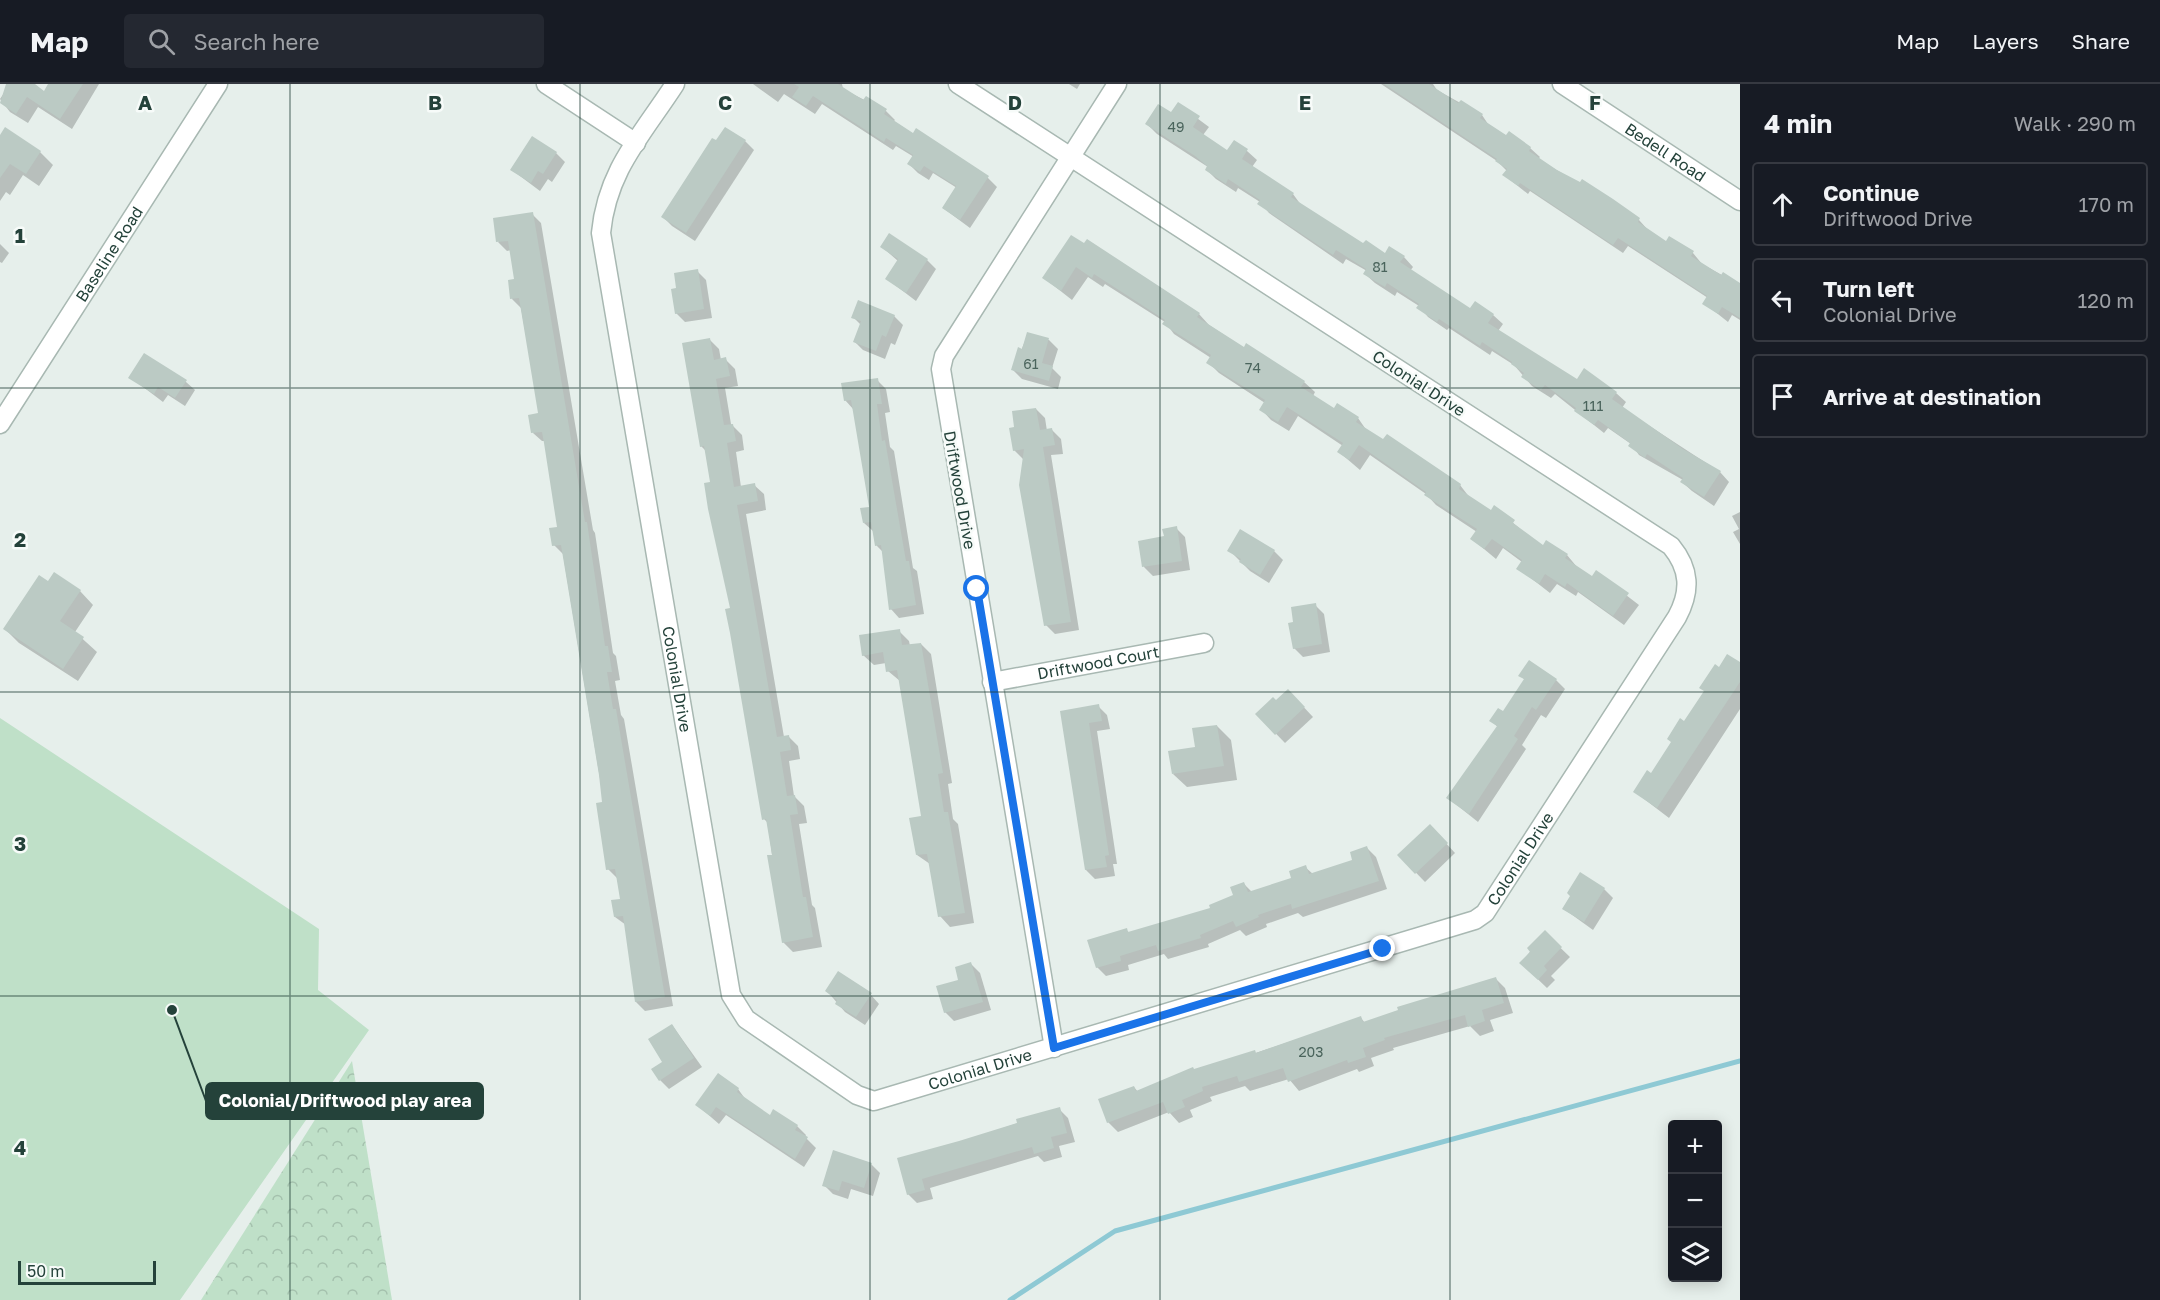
<!DOCTYPE html>
<html lang="en">
<head>
<meta charset="utf-8">
<style>
  :root { --surface:#171b24; --page:#242831; --text:#f1f3f6; --muted:#9ea1a6; --line:#363941 }
  body { margin:0; font-family:"Golos Text",sans-serif; background:var(--page); color:var(--text) }
  .controls { position:absolute; right:18px; bottom:18px; display:grid; overflow:hidden; border-radius:6px; box-shadow:0 3px 15px #0003 }
  .controls button { width:54px; height:54px; display:grid; place-items:center; padding:0; border:0; border-bottom:2px solid var(--line); background:var(--surface); color:var(--text); font:30px sans-serif }
  .scale { position:absolute; left:18px; bottom:15px; width:138px; box-sizing:border-box; padding-left:6px; border:3px solid #24423a; border-top:0; font-size:16px; line-height:21px; white-space:nowrap; color:#24423a; -webkit-text-stroke:4px #f7fbf9; paint-order:stroke }
  .stop { position:absolute; width:18px; height:18px; margin:-14px; border:4px solid #1a73e8; border-radius:50%; background:#fff }
  .stop.end { background:#1a73e8; border-color:#fff; box-shadow:0 2px 6px #0008 }
  .list { margin:0; padding:0; list-style:none }
  h2 { display:flex; justify-content:space-between; align-items:center; height:78px; margin:0; padding:0 24px; font-size:26px }
  h2 small { font-size:20px; font-weight:400; color:var(--muted) }
  .list li { display:grid; grid-template-columns:39px 1fr auto; gap:18px; align-items:center; box-sizing:border-box; height:84px; margin:0 12px 12px; padding:0 12px; border:2px solid var(--line); border-radius:6px }
  .list b { display:block; font-size:22px; white-space:nowrap }
  .list p { margin:0; font-size:20px; white-space:nowrap; color:var(--muted) }
  .list em { font-size:20px; font-style:normal; color:var(--muted) }
  .icon { flex:none; width:33px; height:33px; fill:none; stroke:currentColor; stroke-width:2; stroke-linecap:round; stroke-linejoin:round }
  .map { position:relative; flex:none; width:1740px; height:1216px; overflow:hidden }
  header { display:flex; align-items:center; gap:36px; box-sizing:border-box; height:84px; padding:0 30px; background:var(--surface); border-bottom:2px solid var(--line) }
  header strong { font-size:28px }
  nav { display:flex; gap:33px; margin-inline-start:auto; font-size:21px }
  .search { width:420px; height:54px; background:var(--page); display:flex; align-items:center; gap:15px; box-sizing:border-box; padding:0 21px; border-radius:6px; color:var(--muted); font-size:22px }
  main { display:flex }
  aside { flex:1; background:var(--surface) }
  .map>svg:first-child { display:block }
</style>
</head>
<body>
<header>
<strong>Map</strong>
<div class="search"><svg class="icon" aria-label="search" viewBox="0 0 24 24"><circle cx="10" cy="10" r="6"/><path d="M15 15l6 6"/></svg>Search here</div>
<nav><a>Map</a><a>Layers</a><a>Share</a></nav>
</header>
<main>
<div class="map">
<svg width="1740" height="1216" viewBox="0 0 1740 1216">
  <defs>
    <pattern id="forest-crowns" width="20" height="18" patternUnits="userSpaceOnUse" patternTransform="scale(1.5)"><rect width="20" height="18" fill="#bfe0c8"/><path d="M2 6a3 3 0 1 1 6 0M12 15a3 3 0 1 1 6 0" fill="none" stroke="#a4c1ad"/></pattern>
  </defs>
  <rect width="100%" height="100%" fill="#e6efeb"/>
  <path fill="url(#forest-crowns)" d="M 352,977 L 392,1216 L 201,1216 Z"/>
  <path fill="#bfe0c8" d="M 0,634 L 319,845 L 318,906 L 369,946 L 180,1216 L 0,1216 Z"/>
  <g fill="#0003">
    <path d="M 10,0 L 29,0 L 44,9 L 50,0 L 99,0 L 72,45 L 38,23 L 28,39 L 10,28 L 0,15 Z"/>
    <path d="M 753,0 L 842,0 L 843,5 L 886,27 L 895,36 L 893,38 L 988,94 L 997,103 L 970,144 L 943,124 L 957,104 L 933,89 L 929,96 L 918,89 L 909,80 L 914,73 L 896,62 L 893,66 L 822,20 L 815,30 L 784,10 L 778,18 Z"/>
    <path d="M 1069,0 L 1080,0 L 1077,5 Z"/>
    <path d="M 1381,0 L 1433,0 L 1437,6 L 1482,31 L 1490,43 L 1530,64 L 1540,73 L 1538,75 L 1580,100 L 1582,97 L 1639,136 L 1648,146 L 1666,159 L 1670,154 L 1693,169 L 1702,180 L 1740,201 L 1740,236 L 1732,231 L 1728,238 L 1704,219 L 1708,214 L 1628,162 L 1623,169 L 1530,107 L 1528,110 L 1504,91 L 1507,87 L 1497,77 Z"/>
    <path d="M 1178,20 L 1209,43 L 1203,51 L 1228,68 L 1234,58 L 1247,67 L 1257,76 L 1252,83 L 1293,110 L 1301,121 L 1364,162 L 1385,171 L 1404,173 L 1413,183 L 1410,187 L 1470,227 L 1493,231 L 1503,240 L 1498,247 L 1578,297 L 1585,287 L 1616,309 L 1626,318 L 1622,324 L 1720,388 L 1729,398 L 1714,422 L 1692,407 L 1682,398 L 1683,396 L 1639,371 L 1631,360 L 1608,344 L 1604,349 L 1555,310 L 1551,314 L 1532,302 L 1514,281 L 1492,267 L 1490,271 L 1449,244 L 1447,246 L 1428,233 L 1419,222 L 1397,208 L 1395,212 L 1375,199 L 1365,190 L 1367,187 L 1346,175 L 1343,180 L 1269,129 L 1260,118 L 1238,104 L 1236,108 L 1216,95 L 1206,85 L 1208,83 L 1157,50 L 1147,40 L 1171,30 Z"/>
    <path d="M 6,45 L 40,68 L 53,81 L 39,102 L 23,91 L 10,111 L 6,108 L 0,117 L 0,54 Z"/>
    <path d="M 745,57 L 754,66 L 695,157 L 672,142 L 663,133 L 717,58 Z"/>
    <path d="M 556,69 L 565,78 L 552,98 L 548,95 L 540,107 L 512,86 Z"/>
    <path d="M 532,130 L 541,139 L 593,446 L 595,449 L 613,569 L 616,572 L 620,596 L 615,597 L 621,631 L 624,635 L 673,922 L 645,927 L 636,918 L 626,841 L 615,833 L 622,816 L 617,794 L 608,785 L 604,719 L 563,470 L 554,461 L 559,444 L 545,357 L 542,357 L 533,349 L 540,330 L 521,224 L 512,215 L 516,197 L 511,166 L 507,167 L 498,158 Z"/>
    <path d="M 1071,153 L 1199,230 L 1209,241 L 1245,265 L 1304,298 L 1315,308 L 1313,312 L 1335,326 L 1358,334 L 1367,347 L 1460,401 L 1470,414 L 1491,428 L 1494,423 L 1543,464 L 1547,458 L 1567,471 L 1577,483 L 1592,494 L 1596,488 L 1639,521 L 1624,541 L 1578,508 L 1576,512 L 1557,500 L 1550,509 L 1518,484 L 1522,478 L 1503,464 L 1496,475 L 1472,455 L 1477,448 L 1436,421 L 1426,410 L 1370,371 L 1360,386 L 1339,368 L 1343,362 L 1298,332 L 1289,347 L 1271,336 L 1261,325 L 1265,319 L 1219,289 L 1208,278 L 1211,274 L 1174,250 L 1165,238 L 1105,200 L 1103,203 L 1088,193 L 1072,216 L 1044,194 Z"/>
    <path d="M 0,160 L 9,169 L 2,179 L 0,178 Z"/>
    <path d="M 882,163 L 927,176 L 936,185 L 916,217 L 887,195 L 898,177 Z"/>
    <path d="M 697,187 L 706,196 L 712,234 L 685,238 L 676,229 L 678,205 Z"/>
    <path d="M 894,232 L 903,241 L 895,261 L 891,259 L 885,275 L 863,266 L 854,257 L 861,241 L 853,233 Z"/>
    <path d="M 1028,250 L 1049,256 L 1058,265 L 1052,284 L 1061,293 L 1058,305 L 1022,295 L 1013,286 Z"/>
    <path d="M 709,255 L 719,265 L 721,276 L 725,275 L 735,285 L 738,302 L 725,304 L 731,340 L 742,351 L 744,366 L 736,368 L 741,403 L 754,401 L 764,410 L 766,426 L 746,430 L 784,653 L 788,652 L 798,662 L 800,675 L 789,677 L 794,712 L 804,722 L 807,739 L 799,740 L 812,821 L 815,824 L 822,863 L 793,868 L 783,858 L 768,739 L 764,735 L 706,367 L 701,362 Z"/>
    <path d="M 130,293 L 186,298 L 195,306 L 185,322 L 168,311 L 163,318 Z"/>
    <path d="M 877,296 L 886,305 L 890,328 L 885,329 L 890,363 L 894,367 L 913,484 L 917,487 L 924,530 L 899,534 L 891,525 L 883,468 L 877,462 L 873,447 L 864,439 L 871,424 L 854,326 L 845,316 Z"/>
    <path d="M 1036,325 L 1045,334 L 1047,347 L 1052,346 L 1061,355 L 1063,370 L 1051,371 L 1079,546 L 1055,550 L 1046,541 L 1024,376 L 1014,366 L 1016,344 Z"/>
    <path d="M 1740,428 L 1740,460 L 1733,448 L 1739,445 L 1732,432 Z"/>
    <path d="M 1176,444 L 1185,453 L 1190,486 L 1153,492 L 1144,483 L 1140,458 L 1165,454 Z"/>
    <path d="M 1241,447 L 1274,467 L 1283,476 L 1269,499 L 1250,487 L 1229,466 Z"/>
    <path d="M 49,499 L 80,507 L 93,521 L 75,548 L 97,568 L 78,597 L 19,559 L 5,545 Z"/>
    <path d="M 1315,521 L 1324,530 L 1330,568 L 1303,573 L 1294,564 L 1295,539 Z"/>
    <path d="M 899,547 L 909,557 L 910,562 L 921,560 L 931,570 L 952,699 L 948,700 L 953,735 L 958,740 L 974,839 L 950,843 L 940,832 L 930,780 L 917,771 L 923,733 L 900,597 L 888,587 L 886,579 L 874,581 L 863,571 Z"/>
    <path d="M 1740,580 L 1740,625 L 1669,734 L 1635,708 L 1651,691 L 1719,585 Z"/>
    <path d="M 1520,591 L 1556,596 L 1565,605 L 1546,634 L 1541,631 L 1522,661 L 1526,665 L 1478,738 L 1448,714 L 1498,643 L 1491,637 L 1503,629 L 1525,596 Z"/>
    <path d="M 1297,616 L 1313,633 L 1285,659 L 1257,630 L 1276,618 Z"/>
    <path d="M 1098,622 L 1107,631 L 1110,645 L 1097,647 L 1117,780 L 1113,780 L 1115,792 L 1095,795 L 1086,786 L 1062,628 Z"/>
    <path d="M 1217,642 L 1231,656 L 1237,696 L 1187,703 L 1173,690 Z"/>
    <path d="M 1430,742 L 1455,769 L 1425,798 L 1399,771 Z"/>
    <path d="M 1367,764 L 1376,773 L 1387,805 L 1303,833 L 1298,829 L 1266,840 L 1267,843 L 1246,852 L 1240,846 L 1208,860 L 1209,863 L 1168,875 L 1164,870 L 1128,881 L 1129,886 L 1106,892 L 1097,883 L 1126,846 L 1130,849 L 1212,825 L 1235,811 L 1243,799 L 1252,808 L 1293,795 L 1305,783 L 1313,790 L 1354,777 Z"/>
    <path d="M 1604,805 L 1613,814 L 1593,846 L 1564,825 Z"/>
    <path d="M 1545,849 L 1570,873 L 1551,892 L 1555,896 L 1547,904 L 1521,879 Z"/>
    <path d="M 971,880 L 980,889 L 991,926 L 954,937 L 945,928 Z"/>
    <path d="M 1496,895 L 1505,904 L 1513,929 L 1490,936 L 1494,947 L 1480,952 L 1470,942 L 1393,964 L 1394,966 L 1371,974 L 1374,982 L 1359,988 L 1357,985 L 1299,1007 L 1289,995 L 1250,1007 L 1245,1002 L 1210,1013 L 1212,1017 L 1190,1026 L 1193,1033 L 1179,1039 L 1169,1028 L 1118,1048 L 1108,1038 L 1134,1003 L 1138,1008 L 1361,934 L 1365,939 Z"/>
    <path d="M 827,907 L 871,911 L 879,920 L 865,941 L 845,928 Z"/>
    <path d="M 672,941 L 702,983 L 669,1005 L 660,996 Z"/>
    <path d="M 738,1005 L 746,1016 L 770,1033 L 797,1042 L 806,1051 L 805,1053 L 816,1064 L 804,1083 L 726,1031 L 719,1040 L 697,1021 Z"/>
    <path d="M 1059,1025 L 1068,1034 L 1075,1058 L 1059,1062 L 1062,1073 L 1044,1078 L 1038,1072 L 930,1104 L 933,1115 L 917,1119 L 908,1110 L 899,1075 L 959,1059 Z"/>
    <path d="M 871,1080 L 880,1089 L 873,1112 L 851,1105 L 848,1115 L 833,1110 L 824,1101 Z"/>
  </g>
  <g fill="none" stroke-linecap="round" stroke-linejoin="round">
    <path stroke="#8ec9d4" stroke-width="5" d="M 1010,1216 L 1115,1147 L 1740,977"/>
  </g>
  <g fill="#bbcac4">
    <path d="M 6,0 L 35,0 L 44,7 L 48,0 L 83,0 L 60,35 L 27,13 L 16,30 L 0,19 Z"/>
    <path d="M 794,0 L 838,0 L 863,16 L 866,12 L 887,25 L 884,30 L 913,49 L 916,44 L 989,92 L 960,136 L 942,124 L 956,102 L 924,82 L 920,88 L 907,80 L 913,71 L 886,54 L 884,58 L 813,12 L 806,22 L 792,13 L 799,3 Z"/>
    <path d="M 1384,0 L 1429,0 L 1458,19 L 1461,16 L 1483,30 L 1480,34 L 1506,51 L 1509,47 L 1531,63 L 1529,67 L 1557,86 L 1580,98 L 1582,95 L 1613,115 L 1640,134 L 1638,138 L 1666,157 L 1669,152 L 1694,167 L 1691,172 L 1721,191 L 1723,188 L 1740,199 L 1740,234 L 1722,223 L 1718,230 L 1702,220 L 1707,212 L 1618,154 L 1613,161 L 1520,99 L 1518,102 L 1502,91 L 1507,85 L 1495,77 L 1497,75 Z"/>
    <path d="M 1178,18 L 1200,32 L 1193,43 L 1227,66 L 1234,56 L 1248,65 L 1242,75 L 1294,109 L 1291,113 L 1363,159 L 1366,156 L 1385,169 L 1389,162 L 1405,172 L 1400,178 L 1470,224 L 1475,217 L 1494,230 L 1488,239 L 1577,295 L 1584,284 L 1617,308 L 1612,315 L 1683,365 L 1721,387 L 1704,413 L 1680,398 L 1683,394 L 1647,370 L 1645,374 L 1628,362 L 1630,359 L 1598,336 L 1594,341 L 1574,327 L 1576,324 L 1545,301 L 1541,306 L 1521,293 L 1524,289 L 1511,280 L 1512,278 L 1482,258 L 1480,262 L 1439,235 L 1437,238 L 1416,224 L 1419,220 L 1387,199 L 1385,203 L 1363,190 L 1366,185 L 1336,166 L 1333,171 L 1257,120 L 1260,116 L 1228,95 L 1226,100 L 1205,86 L 1207,82 L 1195,72 L 1145,40 L 1158,20 L 1171,28 Z"/>
    <path d="M 5,43 L 41,67 L 26,90 L 10,80 L 0,94 L 0,51 Z"/>
    <path d="M 725,43 L 746,56 L 686,149 L 661,133 L 712,54 L 716,56 Z"/>
    <path d="M 532,52 L 557,68 L 543,90 L 538,87 L 531,99 L 510,86 Z"/>
    <path d="M 533,128 L 585,438 L 587,438 L 605,562 L 608,562 L 612,588 L 607,588 L 613,625 L 616,625 L 665,913 L 635,918 L 623,832 L 614,833 L 611,816 L 620,815 L 615,785 L 606,786 L 596,719 L 602,718 L 599,691 L 561,461 L 552,462 L 549,444 L 557,443 L 544,359 L 542,348 L 531,349 L 528,331 L 538,329 L 519,214 L 510,215 L 508,196 L 514,195 L 508,157 L 496,158 L 493,134 Z"/>
    <path d="M 889,149 L 928,175 L 906,209 L 885,195 L 898,175 L 880,163 Z"/>
    <path d="M 1071,151 L 1084,159 L 1087,155 L 1200,229 L 1197,233 L 1244,263 L 1246,259 L 1305,297 L 1301,303 L 1334,324 L 1337,319 L 1359,333 L 1356,338 L 1383,355 L 1387,350 L 1461,400 L 1459,405 L 1491,426 L 1494,421 L 1515,436 L 1513,439 L 1543,461 L 1546,456 L 1568,470 L 1565,474 L 1592,492 L 1596,486 L 1629,509 L 1613,532 L 1567,499 L 1565,503 L 1545,490 L 1539,500 L 1516,485 L 1522,476 L 1492,455 L 1484,465 L 1470,455 L 1477,445 L 1424,411 L 1426,408 L 1359,361 L 1349,376 L 1337,368 L 1343,359 L 1287,323 L 1278,338 L 1259,326 L 1265,316 L 1206,279 L 1211,271 L 1162,240 L 1165,236 L 1094,190 L 1092,194 L 1076,183 L 1061,207 L 1042,194 Z"/>
    <path d="M 698,185 L 704,225 L 675,230 L 671,205 L 676,204 L 674,189 Z"/>
    <path d="M 858,216 L 895,231 L 886,253 L 882,251 L 876,267 L 853,258 L 861,237 L 851,234 Z"/>
    <path d="M 1027,248 L 1049,254 L 1042,279 L 1053,282 L 1049,297 L 1011,286 L 1018,263 L 1022,265 Z"/>
    <path d="M 710,254 L 714,276 L 726,273 L 730,292 L 716,295 L 724,341 L 733,340 L 736,357 L 727,359 L 734,403 L 755,399 L 758,417 L 737,421 L 777,653 L 789,651 L 791,666 L 780,668 L 787,712 L 795,711 L 798,730 L 790,731 L 803,813 L 806,813 L 813,853 L 782,859 L 767,771 L 772,771 L 766,735 L 762,736 L 730,549 L 725,525 L 730,524 L 708,425 L 704,399 L 710,398 L 704,362 L 700,363 L 682,259 Z"/>
    <path d="M 144,269 L 187,296 L 175,314 L 158,303 L 154,310 L 128,294 Z"/>
    <path d="M 878,294 L 882,320 L 877,320 L 882,357 L 885,356 L 906,477 L 909,477 L 916,521 L 889,526 L 881,461 L 875,462 L 871,438 L 863,439 L 860,424 L 869,423 L 851,316 L 844,317 L 841,299 Z"/>
    <path d="M 1036,324 L 1040,346 L 1052,344 L 1055,361 L 1043,363 L 1071,538 L 1044,542 L 1019,401 L 1024,365 L 1013,367 L 1009,344 L 1014,343 L 1012,327 Z"/>
    <path d="M 1177,442 L 1182,477 L 1142,483 L 1138,457 L 1164,452 L 1162,445 Z"/>
    <path d="M 1240,445 L 1275,466 L 1260,491 L 1239,478 L 1241,475 L 1227,467 Z"/>
    <path d="M 54,488 L 81,506 L 60,537 L 84,553 L 63,585 L 3,545 L 39,491 L 48,497 Z"/>
    <path d="M 1316,519 L 1322,560 L 1293,565 L 1288,539 L 1293,538 L 1291,523 Z"/>
    <path d="M 900,545 L 902,561 L 921,559 L 943,689 L 938,690 L 944,728 L 948,728 L 965,829 L 938,833 L 927,770 L 916,771 L 909,734 L 921,732 L 897,586 L 886,588 L 883,568 L 862,572 L 859,551 Z"/>
    <path d="M 1727,570 L 1740,578 L 1740,598 L 1657,724 L 1633,708 L 1647,686 L 1651,689 L 1671,658 L 1667,655 L 1680,634 L 1684,637 L 1704,607 L 1699,604 L 1715,580 L 1719,583 Z"/>
    <path d="M 1529,576 L 1557,595 L 1536,626 L 1532,623 L 1514,652 L 1518,655 L 1469,730 L 1446,714 L 1497,642 L 1489,637 L 1498,624 L 1503,627 L 1524,595 L 1518,592 Z"/>
    <path d="M 1288,605 L 1305,623 L 1275,651 L 1255,630 L 1273,613 L 1276,616 Z"/>
    <path d="M 1099,620 L 1102,637 L 1089,639 L 1109,771 L 1105,772 L 1107,783 L 1085,786 L 1060,627 Z"/>
    <path d="M 1217,641 L 1224,682 L 1172,690 L 1168,667 L 1195,663 L 1192,644 Z"/>
    <path d="M 1430,740 L 1448,759 L 1415,790 L 1397,771 Z"/>
    <path d="M 1367,762 L 1379,797 L 1292,825 L 1291,820 L 1258,831 L 1259,833 L 1236,843 L 1233,837 L 1200,851 L 1201,854 L 1158,867 L 1156,861 L 1120,872 L 1121,877 L 1096,884 L 1087,856 L 1127,844 L 1128,848 L 1210,824 L 1209,821 L 1233,811 L 1230,803 L 1244,798 L 1248,808 L 1291,794 L 1289,787 L 1306,781 L 1309,790 L 1352,776 L 1350,768 Z"/>
    <path d="M 1580,788 L 1605,804 L 1584,838 L 1562,825 L 1570,812 L 1567,809 Z"/>
    <path d="M 1545,846 L 1562,863 L 1544,882 L 1547,886 L 1538,896 L 1519,879 L 1530,868 L 1527,864 Z"/>
    <path d="M 971,878 L 983,918 L 944,929 L 936,902 L 958,896 L 955,883 Z"/>
    <path d="M 838,887 L 872,909 L 856,933 L 835,920 L 837,916 L 825,907 Z"/>
    <path d="M 1496,893 L 1504,919 L 1482,926 L 1485,937 L 1468,943 L 1465,931 L 1384,954 L 1385,956 L 1363,964 L 1366,973 L 1348,979 L 1347,976 L 1288,998 L 1283,984 L 1239,998 L 1237,992 L 1202,1003 L 1203,1007 L 1182,1016 L 1185,1023 L 1168,1030 L 1163,1018 L 1107,1039 L 1098,1015 L 1134,1002 L 1136,1007 L 1193,983 L 1194,985 L 1255,966 L 1256,969 L 1361,932 L 1363,938 L 1398,926 L 1397,923 Z"/>
    <path d="M 672,940 L 694,974 L 659,997 L 651,985 L 662,978 L 648,955 Z"/>
    <path d="M 718,989 L 739,1004 L 737,1008 L 770,1031 L 773,1025 L 798,1041 L 795,1046 L 808,1053 L 795,1075 L 716,1023 L 710,1032 L 695,1021 Z"/>
    <path d="M 1060,1023 L 1067,1049 L 1051,1053 L 1054,1064 L 1034,1070 L 1032,1063 L 922,1095 L 925,1106 L 907,1111 L 897,1074 L 959,1057 L 1017,1039 L 1016,1035 Z"/>
    <path d="M 833,1066 L 872,1079 L 864,1104 L 842,1097 L 839,1107 L 822,1102 Z"/>
  </g>
  <g fill="none" stroke-linecap="round" stroke-linejoin="round">
    <defs>
      <g id="minor">
        <path d="M 546,0 L 636,59"/>
        <path id="s1" d="M 675,0 C 642,51 607,86 601,149 L 731,911 L 746,935 L 857,1011 L 874,1017 L 1475,836 L 1485,829 L 1677,533 C 1691,507 1690,485 1671,462 L 958,0"/>
        <path id="s2" d="M 992,598 L 1204,559"/>
        <path d="M 1054,964 L 941,285 L 944,272 L 1117,0"/>
      </g>
      <g id="tertiary">
        <path id="s3" d="M 1562,0 L 1740,117"/>
        <path id="s4" d="M 0,340 L 218,0"/>
      </g>
    </defs>
    <use href="#minor" stroke="#a8b8b2" stroke-width="21"/>
    <use href="#tertiary" stroke="#a8b8b2" stroke-width="21"/>
    <use href="#minor" stroke="#fff" stroke-width="18"/>
    <use href="#tertiary" stroke="#fff" stroke-width="18"/>
  </g>
  <g fill="none" stroke-linecap="round" stroke-linejoin="round">
    <path stroke="#1a73e8" stroke-width="8" d="M 977,505 L 1054,964 L 1383,865"/>
  </g>
  <path fill="none" stroke="#24423a" stroke-width="1.5" stroke-opacity="0.55" d="M 290,0 L 290,1216M 580,0 L 580,1216M 870,0 L 870,1216M 1160,0 L 1160,1216M 1450,0 L 1450,1216M 0,304 L 1740,304M 0,608 L 1740,608M 0,912 L 1740,912"/>
  <g text-anchor="middle" stroke-width="5" stroke-linejoin="round" paint-order="stroke">
    <g font-size="14" fill="#4a645c">
      <text x="1176" y="48">49</text>
      <text x="1380" y="188">81</text>
      <text x="1031" y="285">61</text>
      <text x="1253" y="289">74</text>
      <text x="1593" y="327">111</text>
      <text x="1311" y="973">203</text>
    </g>
    <g font-size="16" fill="#24423a" stroke="#f7fbf9">
      <text dy="6" stroke="none"><textPath href="#s3" startOffset="124">Bedell Road</textPath></text>
      <text dy="6" stroke="none"><textPath href="#s4" startOffset="202">Baseline Road</textPath></text>
      <text transform="translate(1419 299) rotate(33)" y="6">Colonial Drive</text>
      <text transform="translate(960 406) rotate(80)" y="6">Driftwood Drive</text>
      <text dy="6" stroke="none"><textPath href="#s2" startOffset="108">Driftwood Court</textPath></text>
      <text dy="6" stroke="none"><textPath href="#s1" startOffset="621">Colonial Drive</textPath></text>
      <text dy="6" stroke="none"><textPath href="#s1" startOffset="1827">Colonial Drive</textPath></text>
      <text dy="6" stroke="none"><textPath href="#s1" startOffset="1233">Colonial Drive</textPath></text>
    </g>
  </g>
  <g font-size="20" text-anchor="middle" font-weight="bold" fill="#24423a" stroke="#f7fbf9" stroke-width="5" stroke-linejoin="round" paint-order="stroke">
    <text x="145" y="26">A</text>
    <text x="435" y="26">B</text>
    <text x="725" y="26">C</text>
    <text x="1015" y="26">D</text>
    <text x="1305" y="26">E</text>
    <text x="1595" y="26">F</text>
    <text x="20" y="159">1</text>
    <text x="20" y="463">2</text>
    <text x="20" y="767">3</text>
    <text x="20" y="1071">4</text>
  </g>
  <path fill="none" stroke="#24423a" stroke-width="2" d="M172 926L206 1017"/>
  <circle fill="#24423a" stroke="#f7fbf9" stroke-width="2" cx="172" cy="926" r="6"/>
  <rect fill="#24423a" stroke="#24423a" stroke-width="2" x="206" y="999" width="277" height="36" rx="6"/>
  <g font-size="18" text-anchor="middle" font-weight="bold" fill="#fff">
    <text x="345" y="1023">Colonial/Driftwood play area</text>
  </g>
</svg>
<div class="controls">
<button>+</button>
<button>−</button>
<button><svg class="icon" aria-label="layers" viewBox="0 0 24 24"><path d="M12 4l9 5-9 5-9-5zM3 14l9 5 9-5"/></svg></button>
</div>
<div class="scale">50 m</div>
<div class="stop" style="left:977px;top:505px"></div>
<div class="stop end" style="left:1383px;top:865px"></div>
</div>
<aside>
<h2>4 min<small>Walk · 290 m</small></h2>
<ul class="list">
<li><svg class="icon" aria-label="ahead" viewBox="0 0 24 24"><path d="M12 20V5M6 11l6-6 6 6"/></svg><div><b>Continue</b><p>Driftwood Drive</p></div><em>170 m</em></li>
<li><svg class="icon" aria-label="left" viewBox="0 0 24 24"><path d="M17 20v-9H6M10 6l-5 5 5 5"/></svg><div><b>Turn left</b><p>Colonial Drive</p></div><em>120 m</em></li>
<li><svg class="icon" aria-label="arrive" viewBox="0 0 24 24"><path d="M6 21V4h12l-3 4 3 4H6"/></svg><div><b>Arrive at destination</b></div></li>
</ul>
</aside>
</main>
</body>
</html>
